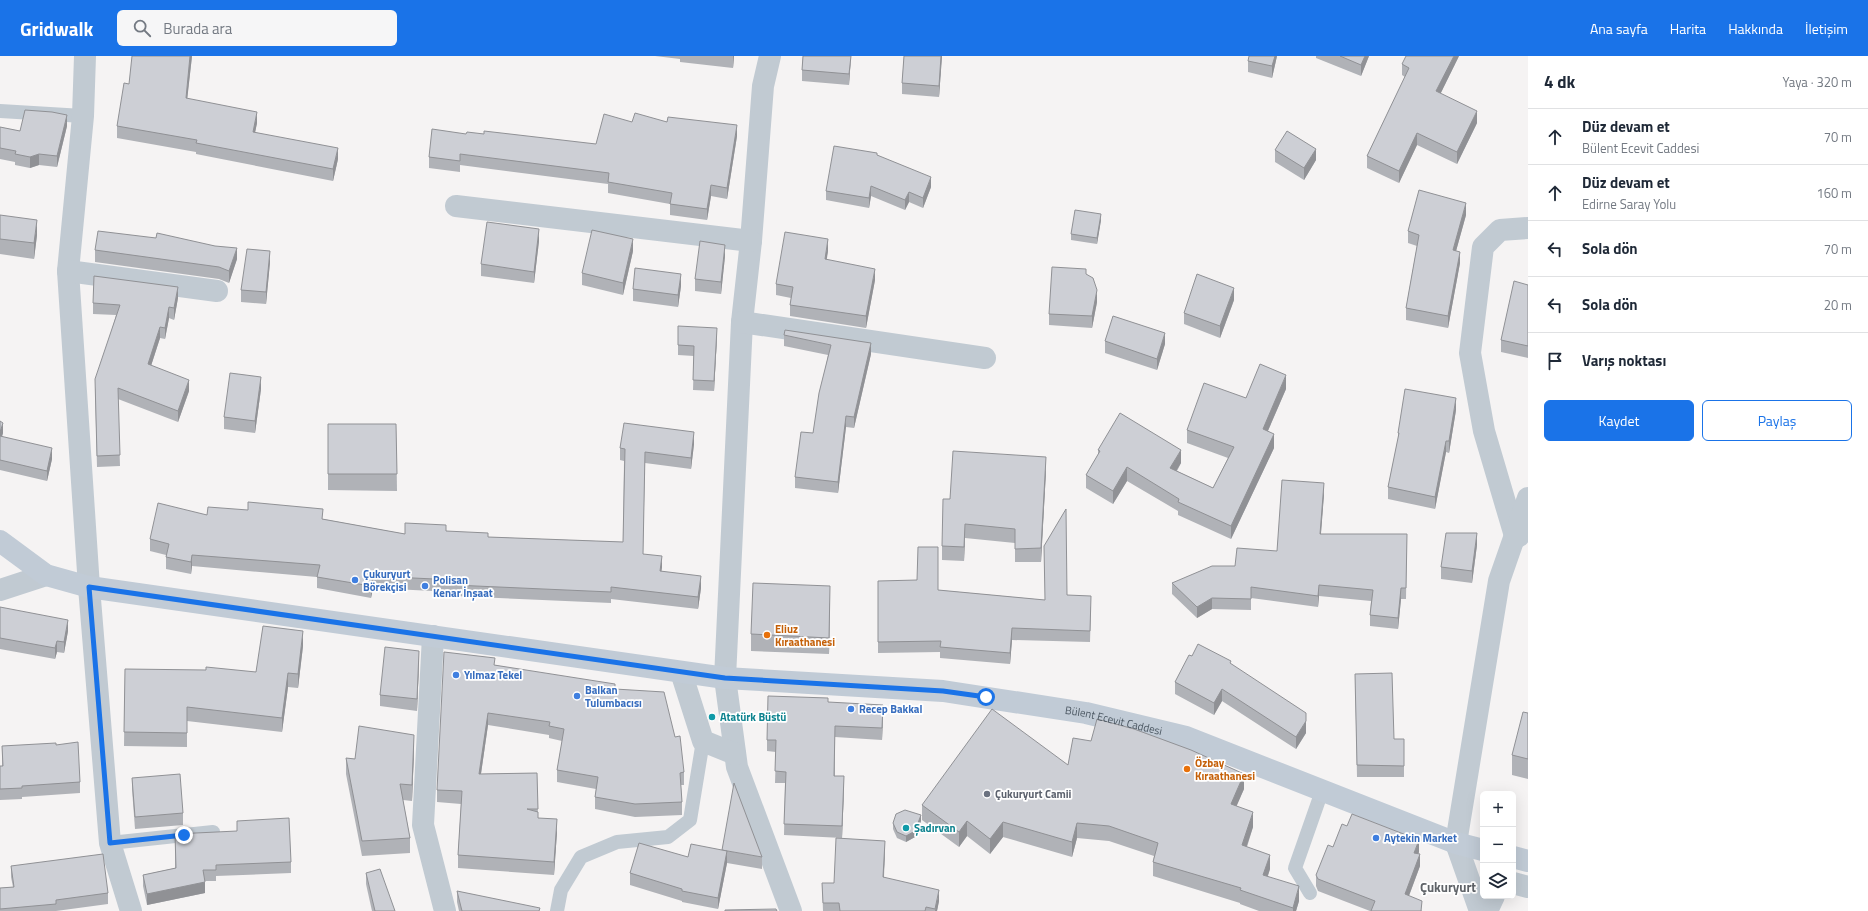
<!DOCTYPE html>
<html lang="tr">
<head>
<meta charset="utf-8">
<style>
  :root { --surface:#fff; --page:#f6f6f7; --text:#1f2937; --muted:#747a83; --line:#e0e1e3; --accent:#1a73e8 }
  body { margin:0; font-family:"Titillium Web",sans-serif; background:var(--page); color:var(--text) }
  .controls { position:absolute; right:12px; bottom:12px; display:grid; overflow:hidden; border-radius:6px; box-shadow:0 4px 16px #0002 }
  .controls button { width:36px; height:36px; display:grid; place-items:center; padding:0; border:0; border-bottom:1px solid var(--line); background:var(--surface); color:var(--text); font:20px sans-serif }
  .stop { position:absolute; width:12px; height:12px; margin:-9px; border:3px solid #1a73e8; border-radius:50%; background:#fff }
  .stop.end { background:#1a73e8; border-color:#fff; box-shadow:0 1px 4px #0008 }
  .list { margin:0; padding:0; list-style:none }
  h2 { display:flex; justify-content:space-between; align-items:center; height:52px; margin:0; padding:0 16px; font-size:17px }
  h2 small { font-size:13px; font-weight:400; color:var(--muted) }
  .list li { display:grid; grid-template-columns:26px 1fr auto; gap:12px; align-items:center; box-sizing:border-box; height:56px; padding:0 16px; border-top:1px solid var(--line) }
  .list b { display:block; font-size:15px; white-space:nowrap }
  .list p { margin:0; font-size:13px; white-space:nowrap; color:var(--muted) }
  .list em { font-size:13px; font-style:normal; color:var(--muted) }
  .actions { display:flex; gap:8px; padding:12px 16px }
  .actions a { flex:1; padding:9px 0; border:1px solid var(--accent); border-radius:6px; text-align:center; font-size:14px; color:var(--accent) }
  .actions .main { background:var(--accent); color:#fff }
  .icon { flex:none; width:22px; height:22px; fill:none; stroke:currentColor; stroke-width:2; stroke-linecap:round; stroke-linejoin:round }
  .map { position:relative; flex:none; width:1528px; height:855px; overflow:hidden }
  header { display:flex; align-items:center; gap:24px; box-sizing:border-box; height:56px; padding:0 20px; background:var(--accent); color:#fff }
  header strong { font-size:19px }
  nav { display:flex; gap:22px; margin-inline-start:auto; font-size:14px }
  .search { width:280px; height:36px; background:var(--page); display:flex; align-items:center; gap:10px; box-sizing:border-box; padding:0 14px; border-radius:6px; color:var(--muted); font-size:15px }
  main { display:flex }
  aside { flex:1; background:var(--surface) }
  .map>svg:first-child { display:block }
</style>
</head>
<body>
<header>
<strong>Gridwalk</strong>
<div class="search"><svg class="icon" aria-label="search" viewBox="0 0 24 24"><circle cx="10" cy="10" r="6"/><path d="M15 15l6 6"/></svg>Burada ara</div>
<nav><a>Ana sayfa</a><a>Harita</a><a>Hakkında</a><a>İletişim</a></nav>
</header>
<main>
<div class="map">
<svg width="1528" height="855" viewBox="0 0 1528 855">
  <rect width="100%" height="100%" fill="#f5f3f3"/>
  <g fill="none" stroke-linecap="round" stroke-linejoin="round">
    <g stroke="#c1cad2" stroke-width="14">
      <path d="M 0,55 L 83,60"/>
      <path d="M 110,787 L 213,776"/>
      <path d="M 1310,837 L 1295,812 L 1322,735"/>
      <path d="M 557,855 L 561,834 L 581,801 L 617,786 L 668,781 L 690,764 L 703,685"/>
    </g>
    <g stroke="#c1cad2" stroke-width="22">
      <path d="M 85,0 L 83,60 L 68,215 L 89,531 L 110,787 L 131,855"/>
      <path d="M 770,0 L 763,30 L 751,185 L 742,266 L 725,622 L 737,711 L 791,855"/>
      <path d="M 456,150 L 751,185"/>
      <path d="M 68,215 L 217,235"/>
      <path d="M 742,266 L 985,302"/>
      <path d="M 1519,480 L 1515,480 L 1484,375 L 1470,297 L 1483,191 L 1500,174 L 1528,172"/>
      <path d="M 0,534 L 46,519"/>
      <path d="M 433,580 L 423,769 L 445,855"/>
      <path d="M 681,616 L 703,685 L 735,698"/>
      <path d="M 1513,827 L 1528,831"/>
      <path d="M 1480,855 L 1456,787 L 1499,525 L 1528,442"/>
      <path d="M 1487,855 L 1494,840"/>
    </g>
    <g stroke="#c1cbd6" stroke-width="22">
      <path id="s1" d="M 0,485 L 46,519 L 89,531 L 725,622 L 943,635 L 1086,657 L 1186,681 L 1456,787 L 1483,794"/>
      <path d="M 1513,801 L 1528,805"/>
    </g>
  </g>
  <g fill="#b0b2b7">
    <path d="M 192,0 L 187,43 L 257,67 L 255,76 L 338,103 L 333,125 L 196,98 L 196,96 L 117,82 L 117,70 L 129,28 Z"/>
    <path d="M 655,0 L 734,0 L 733,12 L 680,6 L 680,3 Z"/>
    <path d="M 803,0 L 851,0 L 849,29 L 802,25 L 802,14 Z"/>
    <path d="M 904,0 L 942,0 L 939,41 L 902,38 L 902,27 Z"/>
    <path d="M 1277,0 L 1272,22 L 1248,16 L 1248,5 Z"/>
    <path d="M 1316,0 L 1369,0 L 1361,20 L 1316,2 Z"/>
    <path d="M 1459,0 L 1440,38 L 1477,67 L 1457,108 L 1417,89 L 1399,127 L 1367,112 L 1367,100 L 1405,21 L 1402,19 L 1402,8 Z"/>
    <path d="M 632,66 L 667,66 L 737,80 L 727,143 L 711,140 L 707,164 L 670,159 L 670,148 L 608,137 L 608,128 L 460,109 L 460,116 L 429,112 L 429,101 L 466,78 L 484,78 L 596,88 Z"/>
    <path d="M 67,70 L 57,111 L 39,109 L 30,112 L 15,109 L 15,106 L 0,103 L 0,71 L 20,75 Z"/>
    <path d="M 1275,94 L 1316,104 L 1304,124 L 1275,106 Z"/>
    <path d="M 877,99 L 931,131 L 923,152 L 909,146 L 905,154 L 871,140 L 869,152 L 826,144 L 826,135 Z"/>
    <path d="M 0,159 L 37,179 L 34,203 L 0,198 Z"/>
    <path d="M 1466,159 L 1456,195 L 1460,207 L 1448,272 L 1406,264 L 1406,252 L 1417,190 L 1408,187 L 1408,175 Z"/>
    <path d="M 1101,164 L 1097,188 L 1071,184 L 1071,178 Z"/>
    <path d="M 539,185 L 534,227 L 481,220 L 481,208 Z"/>
    <path d="M 95,194 L 237,203 L 229,227 L 219,223 L 95,206 Z"/>
    <path d="M 633,195 L 623,239 L 582,229 L 582,217 Z"/>
    <path d="M 828,195 L 826,204 L 875,224 L 866,272 L 790,260 L 790,249 L 791,242 L 776,239 L 776,228 Z"/>
    <path d="M 725,200 L 721,238 L 695,235 L 695,223 Z"/>
    <path d="M 270,206 L 266,248 L 241,246 L 241,234 Z"/>
    <path d="M 1086,218 L 1097,246 L 1092,272 L 1049,269 L 1049,258 Z"/>
    <path d="M 1528,229 L 1528,302 L 1501,296 L 1501,284 Z"/>
    <path d="M 681,230 L 678,251 L 633,245 L 633,233 Z"/>
    <path d="M 178,242 L 174,264 L 169,262 L 165,283 L 160,282 L 151,310 L 189,335 L 178,366 L 118,343 L 120,410 L 97,411 L 95,334 L 116,259 L 93,258 L 93,247 Z"/>
    <path d="M 1234,244 L 1220,282 L 1184,268 L 1184,257 Z"/>
    <path d="M 784,279 L 871,298 L 854,372 L 846,371 L 838,437 L 795,432 L 795,421 L 813,377 L 828,299 L 784,290 Z"/>
    <path d="M 717,281 L 714,335 L 693,334 L 694,300 L 678,299 L 678,289 Z"/>
    <path d="M 1105,285 L 1165,288 L 1157,314 L 1105,297 Z"/>
    <path d="M 261,333 L 255,377 L 224,373 L 224,361 Z"/>
    <path d="M 1286,333 L 1268,375 L 1274,392 L 1231,483 L 1178,459 L 1178,455 L 1127,425 L 1113,448 L 1086,432 L 1086,419 L 1098,399 L 1098,394 L 1181,407 L 1177,415 L 1213,432 L 1228,402 L 1187,387 L 1187,374 L 1246,342 Z"/>
    <path d="M 1456,354 L 1449,397 L 1446,396 L 1435,453 L 1388,443 L 1388,431 L 1398,384 L 1398,377 Z"/>
    <path d="M 0,365 L 3,377 L 2,381 L 52,403 L 47,425 L 0,414 Z"/>
    <path d="M 328,368 L 396,368 L 397,435 L 328,434 Z"/>
    <path d="M 694,388 L 691,413 L 645,407 L 643,498 L 662,511 L 661,515 L 701,532 L 698,553 L 611,543 L 611,547 L 476,541 L 453,540 L 453,536 L 373,532 L 371,542 L 317,532 L 317,521 L 192,510 L 191,518 L 166,513 L 166,499 L 150,495 L 150,483 L 207,459 L 323,463 L 405,478 L 446,475 L 488,481 L 623,486 L 624,405 L 620,404 L 620,392 Z"/>
    <path d="M 1046,415 L 1041,506 L 1015,506 L 1015,487 L 965,482 L 964,505 L 942,504 L 942,490 L 950,443 Z"/>
    <path d="M 1324,438 L 1321,478 L 1407,478 L 1406,543 L 1401,543 L 1398,573 L 1370,570 L 1370,559 L 1371,545 L 1319,540 L 1318,551 L 1251,542 L 1251,554 L 1212,553 L 1197,562 L 1172,538 L 1172,527 L 1235,510 L 1277,495 Z"/>
    <path d="M 1477,489 L 1472,527 L 1441,523 L 1441,511 Z"/>
    <path d="M 878,525 L 938,534 L 1045,544 L 1067,539 L 1091,551 L 1090,586 L 1012,584 L 1010,608 L 940,602 L 940,596 L 878,597 Z"/>
    <path d="M 830,547 L 829,598 L 751,595 L 751,578 Z"/>
    <path d="M 0,551 L 68,575 L 64,597 L 57,596 L 55,603 L 0,593 Z"/>
    <path d="M 303,590 L 298,632 L 288,631 L 282,676 L 187,665 L 187,691 L 124,690 L 125,613 L 256,616 Z"/>
    <path d="M 1192,600 L 1231,608 L 1306,677 L 1296,693 L 1222,645 L 1214,659 L 1175,638 L 1175,626 Z"/>
    <path d="M 419,607 L 417,655 L 380,650 L 380,639 Z"/>
    <path d="M 495,609 L 615,633 L 684,716 L 684,729 L 681,729 L 682,746 L 682,759 L 635,761 L 595,753 L 595,741 L 596,733 L 557,726 L 557,714 L 562,685 L 549,682 L 549,679 L 488,669 L 481,718 L 537,717 L 538,762 L 557,776 L 554,819 L 458,812 L 458,799 L 461,748 L 437,746 L 437,734 Z"/>
    <path d="M 1355,618 L 1394,683 L 1404,683 L 1404,721 L 1357,721 Z"/>
    <path d="M 828,646 L 883,660 L 882,684 L 835,681 L 835,720 L 844,732 L 842,782 L 784,779 L 785,727 L 775,727 L 776,696 L 767,695 L 767,684 Z"/>
    <path d="M 1528,657 L 1528,723 L 1512,719 L 1512,699 Z"/>
    <path d="M 56,689 L 80,726 L 80,737 L 22,741 L 22,743 L 0,744 L 0,710 L 2,710 L 2,690 Z"/>
    <path d="M 414,695 L 412,745 L 403,744 L 410,782 L 410,797 L 362,800 L 346,718 L 346,702 L 355,703 Z"/>
    <path d="M 1068,709 L 1244,733 L 1236,750 L 1253,771 L 1247,791 L 1270,813 L 1268,820 L 1299,845 L 1296,855 L 1259,855 L 1240,848 L 1240,847 L 1153,820 L 1153,806 L 1154,800 L 1109,785 L 1077,782 L 1072,801 L 1003,781 L 990,798 L 967,780 L 959,791 L 922,764 L 922,749 Z"/>
    <path d="M 132,722 L 183,757 L 183,769 L 135,773 L 132,733 Z"/>
    <path d="M 921,765 L 915,781 L 906,786 L 897,782 L 893,773 L 893,767 Z"/>
    <path d="M 175,778 L 291,806 L 291,817 L 216,820 L 216,825 L 205,825 L 205,837 L 147,849 L 143,830 L 143,819 L 175,812 Z"/>
    <path d="M 1333,791 L 1419,796 L 1418,798 L 1420,810 L 1409,840 L 1422,855 L 1370,855 L 1318,835 L 1316,830 L 1316,819 Z"/>
    <path d="M 722,794 L 762,801 L 762,813 L 727,807 L 718,853 L 682,846 L 682,845 L 630,829 L 630,817 L 688,801 Z"/>
    <path d="M 885,796 L 884,821 L 939,845 L 937,855 L 823,855 L 822,827 L 834,827 Z"/>
    <path d="M 11,810 L 108,837 L 108,848 L 56,855 L 0,855 L 0,832 L 13,831 L 11,821 Z"/>
    <path d="M 366,817 L 395,855 L 372,855 L 366,828 Z"/>
    <path d="M 457,835 L 540,855 L 459,855 L 457,846 Z"/>
  </g>
  <g fill="#909195">
    <path d="M 190,0 L 192,0 L 186,54 L 186,42 Z"/>
    <path d="M 733,0 L 734,0 L 733,12 Z"/>
    <path d="M 851,0 L 849,29 L 849,18 Z"/>
    <path d="M 941,0 L 942,0 L 939,41 L 939,30 Z"/>
    <path d="M 1275,0 L 1277,0 L 1272,22 L 1272,10 Z"/>
    <path d="M 1365,0 L 1369,0 L 1361,20 L 1361,9 Z"/>
    <path d="M 1454,0 L 1459,0 L 1436,47 L 1436,35 Z"/>
    <path d="M 1477,55 L 1477,67 L 1457,108 L 1457,96 Z"/>
    <path d="M 257,56 L 257,67 L 253,87 L 253,76 Z"/>
    <path d="M 67,59 L 67,70 L 57,111 L 57,100 Z"/>
    <path d="M 737,69 L 737,80 L 727,143 L 727,132 Z"/>
    <path d="M 1417,77 L 1417,89 L 1399,127 L 1399,115 Z"/>
    <path d="M 338,92 L 338,103 L 333,125 L 333,113 Z"/>
    <path d="M 1316,93 L 1316,104 L 1304,124 L 1304,112 Z"/>
    <path d="M 39,98 L 39,109 L 30,112 L 30,101 Z"/>
    <path d="M 931,121 L 931,131 L 923,152 L 923,142 Z"/>
    <path d="M 711,129 L 711,140 L 707,164 L 707,153 Z"/>
    <path d="M 871,130 L 871,140 L 869,152 L 869,142 Z"/>
    <path d="M 909,136 L 909,146 L 905,154 L 905,144 Z"/>
    <path d="M 1466,147 L 1466,159 L 1453,206 L 1453,194 Z"/>
    <path d="M 1101,158 L 1101,164 L 1097,188 L 1097,182 Z"/>
    <path d="M 37,164 L 37,179 L 34,203 L 34,187 Z"/>
    <path d="M 539,173 L 539,185 L 534,227 L 534,216 Z"/>
    <path d="M 633,183 L 633,195 L 623,239 L 623,227 Z"/>
    <path d="M 828,183 L 828,195 L 825,215 L 825,203 Z"/>
    <path d="M 725,189 L 725,200 L 721,238 L 721,226 Z"/>
    <path d="M 237,192 L 237,203 L 229,227 L 229,215 Z"/>
    <path d="M 270,195 L 270,206 L 266,248 L 266,236 Z"/>
    <path d="M 1460,196 L 1460,207 L 1448,272 L 1448,260 Z"/>
    <path d="M 875,213 L 875,224 L 866,272 L 866,260 Z"/>
    <path d="M 681,218 L 681,230 L 678,251 L 678,239 Z"/>
    <path d="M 178,231 L 178,242 L 174,264 L 174,252 Z"/>
    <path d="M 1234,232 L 1234,244 L 1220,282 L 1220,270 Z"/>
    <path d="M 1097,234 L 1097,246 L 1092,272 L 1092,260 Z"/>
    <path d="M 169,251 L 169,262 L 165,283 L 165,272 Z"/>
    <path d="M 160,271 L 160,282 L 148,319 L 148,308 Z"/>
    <path d="M 717,272 L 717,281 L 714,335 L 714,325 Z"/>
    <path d="M 1165,277 L 1165,288 L 1157,314 L 1157,303 Z"/>
    <path d="M 871,287 L 871,298 L 854,372 L 854,361 Z"/>
    <path d="M 1286,319 L 1286,333 L 1263,386 L 1263,373 Z"/>
    <path d="M 261,321 L 261,333 L 255,377 L 255,365 Z"/>
    <path d="M 189,324 L 189,335 L 178,366 L 178,355 Z"/>
    <path d="M 1456,342 L 1456,354 L 1449,397 L 1449,385 Z"/>
    <path d="M 846,360 L 846,371 L 838,437 L 838,426 Z"/>
    <path d="M 3,367 L 3,377 L 0,386 L 0,376 Z"/>
    <path d="M 694,376 L 694,388 L 691,413 L 691,402 Z"/>
    <path d="M 1274,378 L 1274,392 L 1231,483 L 1231,470 Z"/>
    <path d="M 1446,385 L 1446,396 L 1435,453 L 1435,441 Z"/>
    <path d="M 52,392 L 52,403 L 47,425 L 47,415 Z"/>
    <path d="M 1181,394 L 1181,407 L 1170,425 L 1170,412 Z"/>
    <path d="M 1046,401 L 1046,415 L 1041,506 L 1041,492 Z"/>
    <path d="M 1127,411 L 1127,425 L 1113,448 L 1113,435 Z"/>
    <path d="M 1324,427 L 1324,438 L 1320,489 L 1320,478 Z"/>
    <path d="M 965,468 L 965,482 L 964,505 L 964,491 Z"/>
    <path d="M 1477,477 L 1477,489 L 1472,527 L 1472,515 Z"/>
    <path d="M 192,499 L 192,510 L 191,518 L 191,506 Z"/>
    <path d="M 662,500 L 662,511 L 660,527 L 660,515 Z"/>
    <path d="M 373,520 L 373,532 L 371,542 L 371,530 Z"/>
    <path d="M 701,520 L 701,532 L 698,553 L 698,541 Z"/>
    <path d="M 1319,529 L 1319,540 L 1318,551 L 1318,540 Z"/>
    <path d="M 830,530 L 830,547 L 829,598 L 829,582 Z"/>
    <path d="M 1401,532 L 1401,543 L 1398,573 L 1398,562 Z"/>
    <path d="M 1212,542 L 1212,553 L 1197,562 L 1197,551 Z"/>
    <path d="M 68,564 L 68,575 L 64,597 L 64,586 Z"/>
    <path d="M 1012,572 L 1012,584 L 1010,608 L 1010,597 Z"/>
    <path d="M 303,575 L 303,590 L 298,632 L 298,618 Z"/>
    <path d="M 57,585 L 57,596 L 55,603 L 55,592 Z"/>
    <path d="M 419,595 L 419,607 L 417,655 L 417,643 Z"/>
    <path d="M 288,617 L 288,631 L 282,676 L 282,662 Z"/>
    <path d="M 1222,633 L 1222,645 L 1214,659 L 1214,647 Z"/>
    <path d="M 883,649 L 883,660 L 882,684 L 882,672 Z"/>
    <path d="M 488,657 L 488,669 L 479,731 L 479,718 Z"/>
    <path d="M 1306,665 L 1306,677 L 1296,693 L 1296,681 Z"/>
    <path d="M 414,679 L 414,695 L 412,745 L 412,729 Z"/>
    <path d="M 1244,718 L 1244,733 L 1231,763 L 1231,748 Z"/>
    <path d="M 844,720 L 844,732 L 842,782 L 842,770 Z"/>
    <path d="M 1253,756 L 1253,771 L 1242,804 L 1242,789 Z"/>
    <path d="M 921,759 L 921,765 L 915,781 L 906,786 L 906,780 Z"/>
    <path d="M 557,763 L 557,776 L 554,819 L 554,806 Z"/>
    <path d="M 967,765 L 967,780 L 959,791 L 959,776 Z"/>
    <path d="M 1003,766 L 1003,781 L 990,798 L 990,783 Z"/>
    <path d="M 1077,767 L 1077,782 L 1072,801 L 1072,786 Z"/>
    <path d="M 1419,784 L 1419,796 L 1414,808 L 1414,797 Z"/>
    <path d="M 885,785 L 885,796 L 883,833 L 883,821 Z"/>
    <path d="M 727,795 L 727,807 L 718,853 L 718,842 Z"/>
    <path d="M 1420,798 L 1420,810 L 1405,850 L 1405,838 Z"/>
    <path d="M 1270,799 L 1270,813 L 1263,833 L 1263,819 Z"/>
    <path d="M 205,826 L 205,837 L 147,849 L 147,838 Z"/>
    <path d="M 1299,830 L 1299,845 L 1296,855 L 1293,855 L 1293,852 Z"/>
    <path d="M 939,834 L 939,845 L 937,855 L 935,855 Z"/>
  </g>
  <g fill="#cdcfd5" stroke="#909195">
    <path d="M 132,0 L 190,0 L 186,42 L 257,56 L 253,76 L 338,92 L 333,113 L 196,87 L 197,84 L 117,70 L 124,27 L 129,28 Z"/>
    <path d="M 803,0 L 851,0 L 849,18 L 802,14 Z"/>
    <path d="M 904,0 L 941,0 L 939,30 L 902,27 Z"/>
    <path d="M 1249,0 L 1275,0 L 1272,10 L 1248,5 Z"/>
    <path d="M 1340,0 L 1365,0 L 1361,9 Z"/>
    <path d="M 1406,0 L 1454,0 L 1436,35 L 1477,55 L 1457,96 L 1417,77 L 1399,115 L 1367,100 L 1409,12 L 1402,8 Z"/>
    <path d="M 25,54 L 52,56 L 67,59 L 57,100 L 39,98 L 30,101 L 15,98 L 16,95 L 0,92 L 0,71 L 20,75 Z"/>
    <path d="M 635,57 L 667,66 L 668,61 L 737,69 L 727,132 L 711,129 L 707,153 L 670,148 L 672,137 L 608,126 L 609,117 L 460,98 L 460,105 L 429,101 L 432,73 L 466,78 L 467,76 L 484,78 L 484,75 L 596,88 L 604,58 L 632,66 Z"/>
    <path d="M 1287,75 L 1316,93 L 1304,112 L 1275,94 Z"/>
    <path d="M 834,90 L 877,97 L 877,99 L 931,121 L 923,142 L 909,136 L 905,144 L 871,130 L 869,142 L 826,135 Z"/>
    <path d="M 1419,134 L 1466,147 L 1453,194 L 1460,196 L 1448,260 L 1406,252 L 1419,179 L 1408,175 Z"/>
    <path d="M 1075,154 L 1101,158 L 1097,182 L 1071,178 Z"/>
    <path d="M 0,159 L 37,164 L 34,187 L 0,183 Z"/>
    <path d="M 487,166 L 539,173 L 534,216 L 481,208 Z"/>
    <path d="M 592,174 L 633,183 L 623,227 L 582,217 Z"/>
    <path d="M 98,175 L 156,182 L 157,177 L 215,190 L 237,192 L 229,215 L 219,211 L 95,194 Z"/>
    <path d="M 785,176 L 828,183 L 825,203 L 875,213 L 866,260 L 790,249 L 793,231 L 776,228 Z"/>
    <path d="M 700,185 L 725,189 L 721,226 L 695,223 Z"/>
    <path d="M 247,193 L 270,195 L 266,236 L 241,234 Z"/>
    <path d="M 1052,211 L 1086,213 L 1086,218 L 1093,222 L 1097,234 L 1092,260 L 1049,258 Z"/>
    <path d="M 635,212 L 681,218 L 678,239 L 633,233 Z"/>
    <path d="M 1197,218 L 1234,232 L 1220,270 L 1184,257 Z"/>
    <path d="M 94,220 L 178,231 L 174,252 L 169,251 L 165,272 L 160,271 L 148,308 L 189,324 L 178,355 L 118,332 L 120,399 L 97,400 L 95,323 L 120,249 L 93,247 Z"/>
    <path d="M 1514,225 L 1528,229 L 1528,290 L 1501,284 Z"/>
    <path d="M 1113,260 L 1165,277 L 1157,303 L 1105,285 Z"/>
    <path d="M 678,270 L 717,272 L 714,325 L 693,324 L 694,290 L 678,289 Z"/>
    <path d="M 785,274 L 871,287 L 854,361 L 846,360 L 838,426 L 795,421 L 801,376 L 813,377 L 819,337 L 831,289 L 784,279 Z"/>
    <path d="M 1260,308 L 1286,319 L 1263,373 L 1274,378 L 1231,470 L 1178,446 L 1179,443 L 1127,411 L 1113,435 L 1086,419 L 1100,395 L 1098,394 L 1120,357 L 1181,394 L 1170,412 L 1213,432 L 1234,391 L 1187,374 L 1204,327 L 1246,342 Z"/>
    <path d="M 230,317 L 261,321 L 255,365 L 224,361 Z"/>
    <path d="M 1405,333 L 1456,342 L 1449,385 L 1446,385 L 1435,441 L 1388,431 L 1399,377 L 1398,377 Z"/>
    <path d="M 0,365 L 3,367 L 0,376 Z"/>
    <path d="M 624,367 L 694,376 L 691,402 L 645,396 L 643,498 L 662,500 L 660,515 L 701,520 L 698,541 L 611,531 L 611,536 L 476,530 L 453,529 L 454,524 L 373,520 L 371,530 L 317,521 L 320,509 L 192,499 L 191,506 L 166,501 L 169,488 L 150,483 L 158,447 L 207,459 L 208,451 L 248,454 L 248,446 L 323,453 L 322,463 L 405,478 L 405,467 L 446,469 L 446,475 L 488,477 L 488,481 L 623,486 L 625,393 L 620,392 Z"/>
    <path d="M 328,368 L 396,368 L 397,418 L 328,418 Z"/>
    <path d="M 0,380 L 52,392 L 47,415 L 0,404 Z"/>
    <path d="M 953,395 L 1046,401 L 1041,492 L 1015,493 L 1015,473 L 965,468 L 964,491 L 942,490 L 943,443 L 950,443 Z"/>
    <path d="M 1282,424 L 1324,427 L 1320,478 L 1407,478 L 1406,532 L 1401,532 L 1398,562 L 1370,559 L 1373,534 L 1319,529 L 1318,540 L 1251,531 L 1251,543 L 1212,542 L 1197,551 L 1172,527 L 1212,510 L 1235,510 L 1237,492 L 1277,495 Z"/>
    <path d="M 1066,453 L 1067,539 L 1091,540 L 1090,575 L 1012,572 L 1010,597 L 940,591 L 941,585 L 878,586 L 878,525 L 917,524 L 918,491 L 938,491 L 938,534 L 1045,544 L 1044,490 Z"/>
    <path d="M 1446,477 L 1477,477 L 1472,515 L 1441,511 Z"/>
    <path d="M 753,527 L 830,530 L 829,582 L 751,578 Z"/>
    <path d="M 0,551 L 68,564 L 64,586 L 57,585 L 55,592 L 0,582 Z"/>
    <path d="M 263,570 L 303,575 L 298,618 L 288,617 L 282,662 L 187,651 L 187,677 L 124,676 L 125,613 L 206,614 L 206,611 L 256,616 Z"/>
    <path d="M 1198,588 L 1231,605 L 1230,607 L 1306,657 L 1306,665 L 1296,681 L 1222,633 L 1214,647 L 1175,626 L 1189,599 L 1192,600 Z"/>
    <path d="M 385,591 L 419,595 L 417,643 L 380,639 Z"/>
    <path d="M 444,596 L 495,602 L 494,609 L 615,628 L 615,633 L 664,636 L 675,681 L 680,680 L 684,716 L 680,717 L 682,746 L 635,748 L 595,741 L 598,721 L 557,714 L 564,673 L 549,670 L 550,666 L 488,657 L 479,718 L 537,717 L 538,753 L 527,753 L 538,756 L 538,762 L 557,763 L 554,806 L 458,799 L 462,735 L 437,734 Z"/>
    <path d="M 1392,617 L 1394,683 L 1404,683 L 1404,710 L 1357,709 L 1355,618 Z"/>
    <path d="M 768,640 L 828,642 L 828,646 L 883,649 L 882,672 L 835,670 L 834,720 L 844,720 L 842,770 L 784,768 L 786,716 L 775,715 L 776,684 L 767,684 Z"/>
    <path d="M 992,653 L 1068,709 L 1073,682 L 1091,685 L 1097,663 L 1134,673 L 1191,694 L 1244,718 L 1231,748 L 1253,756 L 1242,789 L 1270,799 L 1263,819 L 1299,830 L 1293,852 L 1240,834 L 1241,832 L 1153,806 L 1158,787 L 1109,770 L 1077,767 L 1072,786 L 1003,766 L 990,783 L 967,765 L 959,776 L 922,749 Z"/>
    <path d="M 1523,656 L 1528,657 L 1528,703 L 1512,699 Z"/>
    <path d="M 359,670 L 414,679 L 412,729 L 400,728 L 410,782 L 362,785 L 346,702 L 355,703 Z"/>
    <path d="M 78,686 L 80,726 L 22,730 L 22,732 L 0,733 L 0,710 L 3,710 L 2,690 L 56,687 L 56,689 Z"/>
    <path d="M 180,718 L 183,757 L 135,761 L 132,722 Z"/>
    <path d="M 734,727 L 762,801 L 722,794 Z"/>
    <path d="M 905,754 L 921,759 L 915,775 L 906,780 L 897,776 L 893,767 L 896,758 Z"/>
    <path d="M 1352,758 L 1419,784 L 1414,797 L 1420,798 L 1405,838 L 1422,845 L 1421,855 L 1371,855 L 1375,845 L 1318,823 L 1316,819 L 1328,789 L 1333,791 L 1342,768 L 1347,770 Z"/>
    <path d="M 289,762 L 291,806 L 216,809 L 216,814 L 203,814 L 205,826 L 147,838 L 143,819 L 176,812 L 175,778 L 237,775 L 237,765 Z"/>
    <path d="M 836,782 L 885,785 L 883,821 L 939,834 L 935,853 L 926,851 L 925,855 L 840,855 L 839,847 L 823,847 L 822,827 L 834,827 Z"/>
    <path d="M 639,787 L 688,801 L 691,788 L 727,795 L 718,842 L 682,835 L 682,833 L 630,817 Z"/>
    <path d="M 103,798 L 108,837 L 56,844 L 56,848 L 0,853 L 0,832 L 14,831 L 11,810 Z"/>
    <path d="M 380,813 L 395,855 L 375,855 L 366,817 Z"/>
    <path d="M 457,835 L 540,852 L 539,855 L 462,855 Z"/>
    <path d="M 776,853 L 777,855 L 725,855 L 725,854 Z"/>
  </g>
  <g fill="none" stroke-linecap="round" stroke-linejoin="round">
    <path stroke="#1a73e8" stroke-width="5" d="M 184,779 L 110,787 L 89,531 L 725,622 L 943,635 L 986,641"/>
  </g>
  <g fill="#3f7fe0" stroke="#fff" stroke-width="1.5">
    <circle cx="355" cy="524" r="4"/>
    <circle cx="425" cy="530" r="4"/>
    <circle cx="456" cy="619" r="4"/>
    <circle cx="577" cy="640" r="4"/>
    <circle cx="851" cy="653" r="4"/>
    <circle cx="1376" cy="782" r="4"/>
  </g>
  <g fill="#e8710a" stroke="#fff" stroke-width="1.5">
    <circle cx="767" cy="579" r="4"/>
    <circle cx="1187" cy="713" r="4"/>
  </g>
  <g fill="#0f9aa8" stroke="#fff" stroke-width="1.5">
    <circle cx="712" cy="661" r="4"/>
    <circle cx="906" cy="772" r="4"/>
  </g>
  <circle fill="#6b7280" stroke="#fff" stroke-width="1.5" cx="987" cy="738" r="4"/>
  <g text-anchor="middle" stroke-width="3.5" stroke-linejoin="round" paint-order="stroke">
    <g font-size="11" font-weight="bold" fill="#366cbe" stroke="#fff" text-anchor="start">
      <text x="363" y="522">Çukuryurt<tspan x="363" dy="13">Börekçisi</tspan></text>
      <text x="433" y="528">Polisan<tspan x="433" dy="13">Kenar İnşaat</tspan></text>
      <text x="464" y="623">Yılmaz Tekel</text>
      <text x="585" y="638">Balkan<tspan x="585" dy="13">Tulumbacısı</tspan></text>
      <text x="859" y="657">Recep Bakkal</text>
      <text x="1384" y="786">Aytekin Market</text>
    </g>
    <g font-size="11" font-weight="bold" fill="#c56008" stroke="#fff" text-anchor="start">
      <text x="775" y="577">Eliuz<tspan x="775" dy="13">Kıraathanesi</tspan></text>
      <text x="1195" y="711">Özbay<tspan x="1195" dy="13">Kıraathanesi</tspan></text>
    </g>
    <g font-size="11" font-weight="bold" fill="#0d838f" stroke="#fff" text-anchor="start">
      <text x="720" y="665">Atatürk Büstü</text>
      <text x="914" y="776">Şadırvan</text>
    </g>
    <g font-size="11" fill="#4a5661" stroke="#fff">
      <text dy="4" stroke="none"><textPath href="#s1" startOffset="1136">Bülent Ecevit Caddesi</textPath></text>
    </g>
    <g font-size="11" font-weight="bold" fill="#5b616d" stroke="#fff" text-anchor="start">
      <text x="995" y="742">Çukuryurt Camii</text>
    </g>
    <g font-size="13" font-weight="bold" fill="#5f6368" stroke="#fff">
      <text x="1448" y="836">Çukuryurt</text>
    </g>
  </g>
</svg>
<div class="controls">
<button>+</button>
<button>−</button>
<button><svg class="icon" aria-label="layers" viewBox="0 0 24 24"><path d="M12 4l9 5-9 5-9-5zM3 14l9 5 9-5"/></svg></button>
</div>
<div class="stop" style="left:986px;top:641px"></div>
<div class="stop end" style="left:184px;top:779px"></div>
</div>
<aside>
<h2>4 dk<small>Yaya · 320 m</small></h2>
<ul class="list">
<li><svg class="icon" aria-label="ahead" viewBox="0 0 24 24"><path d="M12 20V5M6 11l6-6 6 6"/></svg><div><b>Düz devam et</b><p>Bülent Ecevit Caddesi</p></div><em>70 m</em></li>
<li><svg class="icon" aria-label="ahead" viewBox="0 0 24 24"><path d="M12 20V5M6 11l6-6 6 6"/></svg><div><b>Düz devam et</b><p>Edirne Saray Yolu</p></div><em>160 m</em></li>
<li><svg class="icon" aria-label="left" viewBox="0 0 24 24"><path d="M17 20v-9H6M10 6l-5 5 5 5"/></svg><div><b>Sola dön</b></div><em>70 m</em></li>
<li><svg class="icon" aria-label="left" viewBox="0 0 24 24"><path d="M17 20v-9H6M10 6l-5 5 5 5"/></svg><div><b>Sola dön</b></div><em>20 m</em></li>
<li><svg class="icon" aria-label="arrive" viewBox="0 0 24 24"><path d="M6 21V4h12l-3 4 3 4H6"/></svg><div><b>Varış noktası</b></div></li>
</ul>
<div class="actions"><a class="main">Kaydet</a><a>Paylaş</a></div>
</aside>
</main>
</body>
</html>
